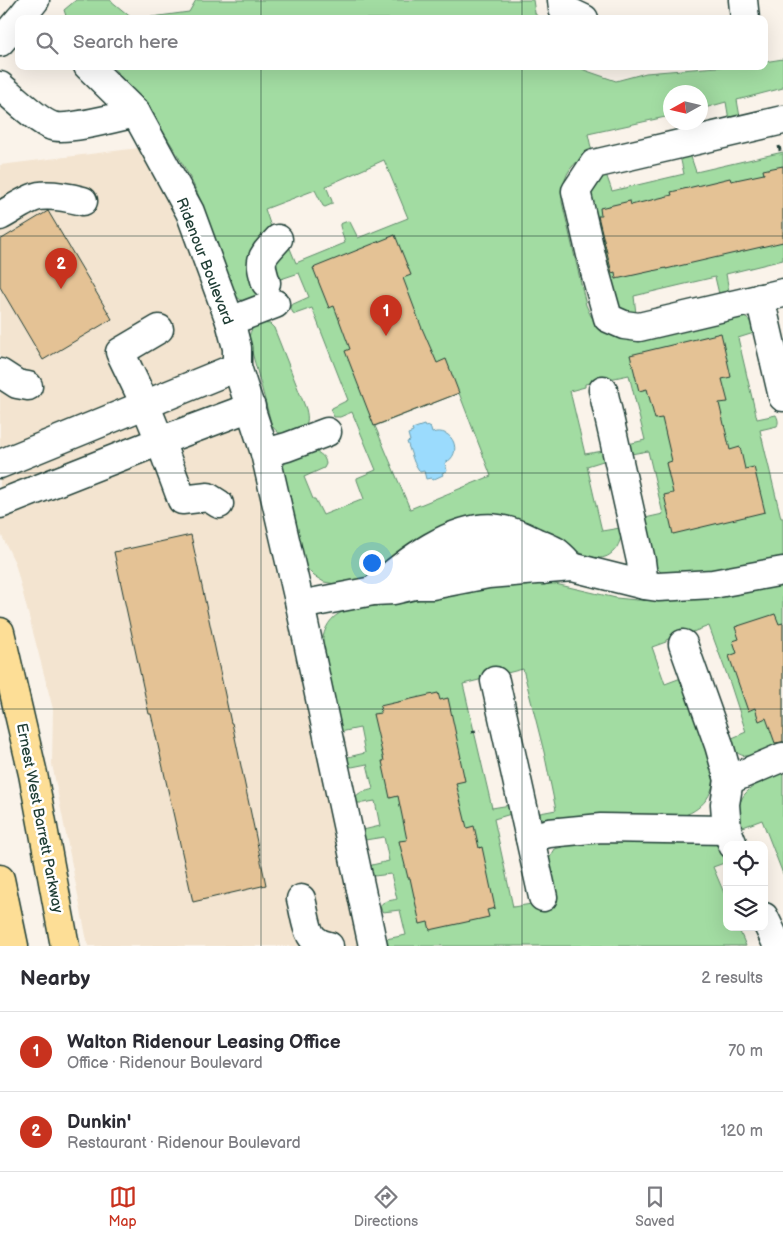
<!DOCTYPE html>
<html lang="en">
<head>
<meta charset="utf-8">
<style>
  :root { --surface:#fff; --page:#f7f7f7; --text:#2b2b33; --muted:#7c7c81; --line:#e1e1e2; --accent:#c8321e }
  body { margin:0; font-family:"Balsamiq Sans",sans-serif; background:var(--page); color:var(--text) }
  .controls { position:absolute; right:15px; bottom:15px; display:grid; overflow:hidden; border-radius:10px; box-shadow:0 5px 20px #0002 }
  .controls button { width:45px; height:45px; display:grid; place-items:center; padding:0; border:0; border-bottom:1px solid var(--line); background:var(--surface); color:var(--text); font:25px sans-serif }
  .compass { position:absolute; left:663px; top:85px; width:45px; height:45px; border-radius:50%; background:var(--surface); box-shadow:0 5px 20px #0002; rotate:262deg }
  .you { position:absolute; left:371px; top:562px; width:18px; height:18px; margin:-12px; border:4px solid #fff; border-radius:50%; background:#1a73e8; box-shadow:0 0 0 8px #1a73e833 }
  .badge { display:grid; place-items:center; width:32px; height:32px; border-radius:50%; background:var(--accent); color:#fff; font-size:16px; font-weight:700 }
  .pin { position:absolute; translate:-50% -41px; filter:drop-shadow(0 1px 2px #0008) }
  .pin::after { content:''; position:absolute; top:26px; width:18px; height:15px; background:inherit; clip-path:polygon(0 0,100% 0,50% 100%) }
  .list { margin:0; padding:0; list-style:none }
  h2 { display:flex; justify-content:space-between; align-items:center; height:65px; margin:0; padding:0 20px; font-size:21px }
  h2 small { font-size:16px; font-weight:400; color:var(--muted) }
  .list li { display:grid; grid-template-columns:32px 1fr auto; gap:15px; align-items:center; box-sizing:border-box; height:80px; padding:0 20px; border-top:1px solid var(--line) }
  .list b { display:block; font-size:19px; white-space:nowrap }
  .list p { margin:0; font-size:16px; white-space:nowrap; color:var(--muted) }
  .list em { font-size:16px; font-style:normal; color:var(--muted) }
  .icon { flex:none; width:28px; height:28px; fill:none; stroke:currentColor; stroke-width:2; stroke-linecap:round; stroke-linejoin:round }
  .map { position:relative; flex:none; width:783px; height:946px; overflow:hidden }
  .search { position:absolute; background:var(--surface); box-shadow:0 5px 20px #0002; left:15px; right:15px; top:15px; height:55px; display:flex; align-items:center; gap:12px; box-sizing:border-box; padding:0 18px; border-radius:10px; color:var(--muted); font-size:19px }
  .sheet { height:225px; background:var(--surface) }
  nav { display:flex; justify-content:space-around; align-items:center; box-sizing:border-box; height:70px; border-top:1px solid var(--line); background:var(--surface); font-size:14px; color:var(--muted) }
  nav a { display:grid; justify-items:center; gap:2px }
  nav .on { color:var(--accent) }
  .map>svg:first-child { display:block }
</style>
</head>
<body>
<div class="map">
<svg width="783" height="946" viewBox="0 0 783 946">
  <rect width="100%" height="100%" fill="#faf3ea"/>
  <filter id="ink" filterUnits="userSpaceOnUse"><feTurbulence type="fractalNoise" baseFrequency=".02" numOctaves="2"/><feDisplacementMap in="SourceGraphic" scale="10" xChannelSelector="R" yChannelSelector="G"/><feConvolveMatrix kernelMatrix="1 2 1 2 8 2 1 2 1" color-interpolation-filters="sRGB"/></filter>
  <g filter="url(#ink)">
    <path fill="#f3e4d0" d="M 139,148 L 159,182 L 178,223 L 198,276 L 217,330 L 253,469 L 361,946 L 88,946 L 52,764 L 53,709 L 15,563 L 0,532 L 0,165 Z"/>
    <g fill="#a2dca2" stroke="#608c6b" fill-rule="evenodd">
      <path d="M 76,0 L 110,0 L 133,19 L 67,19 L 64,10 Z"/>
      <path d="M 196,0 L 533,0 L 535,13 L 539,19 L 137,19 L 189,12 Z"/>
      <path d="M 783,59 L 783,88 L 737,100 L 740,117 L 729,120 L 726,102 L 701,109 L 700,92 L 670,92 L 670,116 L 588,134 L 592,152 C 588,156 583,158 578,161 C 565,171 562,186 562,202 L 586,305 C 588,309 589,313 591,316 C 598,328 621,339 634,340 L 739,315 C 749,319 754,322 754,333 L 738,338 L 757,419 L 776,415 C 778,419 779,422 777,426 L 760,430 L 781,518 L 783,518 L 783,557 L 709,571 L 663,574 L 657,568 L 655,562 L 645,518 L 663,514 L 648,451 L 631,454 L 628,444 L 645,440 L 629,375 L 585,384 L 585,387 L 570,391 L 585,454 L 603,451 L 606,459 L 603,461 L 587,466 L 602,531 L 620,528 C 622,535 621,540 617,547 C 605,565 590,557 574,550 L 377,576 L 335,584 L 324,582 L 314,576 L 309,571 L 304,563 L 282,473 L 283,467 L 286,461 L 314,451 C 321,454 325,456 326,464 L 324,468 L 304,477 L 313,499 L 315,499 L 323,515 L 364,499 L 357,480 L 357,478 L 376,470 L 352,412 L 340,417 L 334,417 L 331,411 L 332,408 L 348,400 L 312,308 L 295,314 L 293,313 L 290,307 L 291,305 L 309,297 L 299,273 L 281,279 L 274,264 L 287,245 L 289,246 L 296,263 L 345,243 L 340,226 L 340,224 L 348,221 L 350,222 L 358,238 L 408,218 L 384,160 L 326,186 L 332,201 L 332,204 L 325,207 L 323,206 L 315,190 L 265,209 L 271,227 L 257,240 L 252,253 L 259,293 C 252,306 240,303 233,292 C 221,259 211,224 197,192 C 184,165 168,137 150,113 C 138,97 125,82 112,66 L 579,66 L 584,70 L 616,81 L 646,73 L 729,66 L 764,66 L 764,62 ZM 459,393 L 491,476 L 410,509 L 375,426 Z"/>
      <path d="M 783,152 L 783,260 L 726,274 L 729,291 L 728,293 L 719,294 L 715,277 L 634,296 L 636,314 L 617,309 L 587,192 L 597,177 L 606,174 L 612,191 L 684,174 L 680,156 L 690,154 L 696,172 Z"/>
      <path d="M 260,323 L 270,324 L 274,328 L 306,409 C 307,413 308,418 307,422 C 305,430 290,435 282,434 C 277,433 275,429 272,426 L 249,341 C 249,332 252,327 260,323 Z"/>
      <path d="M 538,580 L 616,598 L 637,600 L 669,600 L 783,585 L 783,744 C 766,752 736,769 730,739 L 746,732 L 730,683 L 709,626 L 690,633 L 689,631 L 666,640 L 666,642 L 652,647 L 665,684 L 681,678 C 688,697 694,715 701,733 C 705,744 710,755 712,766 C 719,791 702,812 678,817 L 552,821 L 544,819 L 539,816 L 540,813 L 556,810 L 544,752 L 523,669 L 463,684 L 492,808 L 510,805 L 511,814 L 494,819 L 513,907 L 556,900 L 549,859 L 555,849 L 572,844 L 597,840 L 715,844 C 724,850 727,850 727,862 L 713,867 L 727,900 L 727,927 L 738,927 L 746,946 L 387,946 L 386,939 L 406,935 L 400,910 L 383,912 C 374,901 391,901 397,899 L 391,874 L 374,876 L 371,874 L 370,867 L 372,865 L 389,861 L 384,837 L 365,840 L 364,839 L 362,832 L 363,830 L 380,826 L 375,801 L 363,803 L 358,803 L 355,799 C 357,791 366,792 373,789 L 367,764 L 352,767 L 348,765 L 347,761 L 348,757 L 365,753 L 360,728 L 340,732 L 322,648 C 322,634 327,620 340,613 C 352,607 368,606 382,603 C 433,593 486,588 538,580 Z"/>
      <path d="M 783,771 L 783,874 L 762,820 L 743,827 C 727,794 759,782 783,771 Z"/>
    </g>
    <path fill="#9bdbfd" stroke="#699cad" d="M 424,425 L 425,427 L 430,426 L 432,433 C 453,426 464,454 445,463 L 447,471 L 442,473 L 443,475 L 432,480 L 431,478 L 426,479 L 424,471 L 420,472 L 414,462 L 407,442 L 410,441 L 408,434 L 413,432 L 412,429 Z"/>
    <g fill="#e4c295" stroke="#1f3d34">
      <path d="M 783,166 L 783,242 L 666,269 L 666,268 L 616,279 L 615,272 L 612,273 L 598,216 L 601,216 L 600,208 L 630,201 L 631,205 L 672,195 L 671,192 L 709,183 L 730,178 L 731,181 L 764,174 L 763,170 Z"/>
      <path d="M 48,211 L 112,319 L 43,360 L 0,287 L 0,240 Z"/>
      <path d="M 395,235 L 411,275 L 403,278 L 421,326 L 437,363 L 446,359 L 459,393 L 374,426 L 345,351 L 350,349 L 334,306 L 329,308 L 313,268 Z"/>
      <path d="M 721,333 L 731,377 L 722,379 L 728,402 L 719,403 L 730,450 L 740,447 L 745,469 L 754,467 L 765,512 L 673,534 L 664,495 L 673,493 L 666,463 L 672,461 L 662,418 L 655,419 L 647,389 L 639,391 L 630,355 Z"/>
      <path d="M 191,535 L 231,723 L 232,723 L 266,885 L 193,902 L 151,714 L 149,714 L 114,552 Z"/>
      <path d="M 775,614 L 779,624 L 783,623 L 783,742 L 775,743 L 766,718 L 759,721 L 755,708 L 748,711 L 729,656 L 737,653 L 733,641 L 739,639 L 735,627 Z"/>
      <path d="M 438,693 L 440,700 L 448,698 L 461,758 L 460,758 L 465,781 L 456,783 L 467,828 L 474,826 L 479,848 L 482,847 L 495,908 L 487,910 L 489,917 L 430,930 L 428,922 L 420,924 L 410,878 L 408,878 L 399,841 L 407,840 L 398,796 L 390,798 L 382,761 L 384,761 L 373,714 L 381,713 L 380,706 Z"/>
    </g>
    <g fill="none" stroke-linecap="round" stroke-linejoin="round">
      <defs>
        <g id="minor">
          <path d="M 562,0 L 563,9 L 584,19"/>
          <path d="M 743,0 L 745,19"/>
          <path d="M 20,19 L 35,0"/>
          <path d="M 0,42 L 19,20"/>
          <path d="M 88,66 L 136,113 L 190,212 L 230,321 L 237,348 L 237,367 L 265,453 L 300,605 L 373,946"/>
          <path d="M 0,86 C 12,96 39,122 52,126 C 67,131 118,117 136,113"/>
          <path d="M 783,120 L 594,164 L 576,191 L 594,268 L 608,318 L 624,325 L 639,327 L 783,293"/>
          <path d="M 0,216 C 10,211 28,198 39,196 C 52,194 71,198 83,201"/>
          <path d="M 266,283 C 258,258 261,258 278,239"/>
          <path d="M 760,298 L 783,397"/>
          <path d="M 230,321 L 275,304"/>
          <path d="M 159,329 L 120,352 L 145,404 L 160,441 L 182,500 L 208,497 L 219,504"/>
          <path d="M 0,373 L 17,384 L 28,386"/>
          <path d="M 603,390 L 641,561 L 644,585"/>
          <path d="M 265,453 L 287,447 L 327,432"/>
          <path d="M 0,464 L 237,367"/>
          <path d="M 0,504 L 160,441 L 251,407"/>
          <path d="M 415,585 C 423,577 432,567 442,563 C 460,555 502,547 520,554 C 528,557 536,565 543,570"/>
          <path d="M 373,591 C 403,564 455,522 499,529 C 511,531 521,535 531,540 C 539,544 548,547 555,551 C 561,555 567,562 572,567"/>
          <path d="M 300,605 L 373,591 L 394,590 L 415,585 L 432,585 L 488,574 L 572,567 L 644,585 L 658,587 L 713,584 L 783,571"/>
          <path d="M 683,644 L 719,745 L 729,780 L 725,804 L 727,830 L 733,845"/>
          <path d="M 495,681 L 543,897"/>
          <path d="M 729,780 L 783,757"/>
          <path d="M 530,838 L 549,833 L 601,828 L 727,830"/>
          <path d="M 301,899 C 304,909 306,932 314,939 C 318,943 323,945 329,946"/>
          <path d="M 764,917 L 778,946"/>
        </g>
        <g id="highway">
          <path d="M 0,632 L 33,774 L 65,946"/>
          <path d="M 0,879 L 14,946"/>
        </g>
      </defs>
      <use href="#minor" stroke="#1f3d34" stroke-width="31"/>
      <use href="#highway" stroke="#1f3d34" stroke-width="31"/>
      <g stroke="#1f3d34" stroke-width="3" stroke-dasharray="5 4" stroke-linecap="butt">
        <path d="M 779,146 L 781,155"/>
        <path d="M 471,732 L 480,730"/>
      </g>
      <use href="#minor" stroke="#fff" stroke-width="28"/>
      <use href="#highway" stroke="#fdde96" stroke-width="28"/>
    </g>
  </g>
  <path fill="none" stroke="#1f3d34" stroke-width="1" stroke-opacity="0.55" d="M 261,0 L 261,19M 522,0 L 522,19M 261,66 L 261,946M 522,66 L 522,946M 0,236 L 783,236M 0,473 L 783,473M 0,709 L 783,709"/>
  <g text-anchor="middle" stroke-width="5" stroke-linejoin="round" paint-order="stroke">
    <g font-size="15" fill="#1f3d34" stroke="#fff">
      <text transform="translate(205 261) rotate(69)" y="5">Ridenour Boulevard</text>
      <text transform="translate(40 818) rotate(79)" y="5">Ernest West Barrett Parkway</text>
    </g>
  </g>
</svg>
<div class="controls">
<button><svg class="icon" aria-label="locate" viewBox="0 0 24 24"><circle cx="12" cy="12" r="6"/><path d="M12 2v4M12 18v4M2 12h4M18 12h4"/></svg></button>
<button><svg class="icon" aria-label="layers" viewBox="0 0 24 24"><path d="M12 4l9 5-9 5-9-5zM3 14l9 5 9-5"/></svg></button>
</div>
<svg class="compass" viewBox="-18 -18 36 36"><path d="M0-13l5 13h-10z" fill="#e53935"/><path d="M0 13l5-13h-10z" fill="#7c7c81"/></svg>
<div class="you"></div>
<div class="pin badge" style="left:386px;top:336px">1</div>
<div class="pin badge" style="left:61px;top:289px">2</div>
<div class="search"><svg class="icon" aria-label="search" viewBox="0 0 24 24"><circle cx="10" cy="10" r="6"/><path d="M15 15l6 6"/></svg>Search here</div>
</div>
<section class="sheet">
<h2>Nearby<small>2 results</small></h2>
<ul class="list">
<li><span class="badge">1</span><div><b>Walton Ridenour Leasing Office</b><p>Office · Ridenour Boulevard</p></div><em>70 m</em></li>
<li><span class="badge">2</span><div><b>Dunkin'</b><p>Restaurant · Ridenour Boulevard</p></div><em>120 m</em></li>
</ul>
</section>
<nav>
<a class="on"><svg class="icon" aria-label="map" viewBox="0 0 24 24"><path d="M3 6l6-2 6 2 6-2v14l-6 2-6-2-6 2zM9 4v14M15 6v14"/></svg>Map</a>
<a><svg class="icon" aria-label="directions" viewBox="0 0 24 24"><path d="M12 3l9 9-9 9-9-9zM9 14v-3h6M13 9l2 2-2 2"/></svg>Directions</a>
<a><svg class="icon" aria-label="saved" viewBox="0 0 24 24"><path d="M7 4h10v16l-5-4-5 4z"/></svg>Saved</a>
</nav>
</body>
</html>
